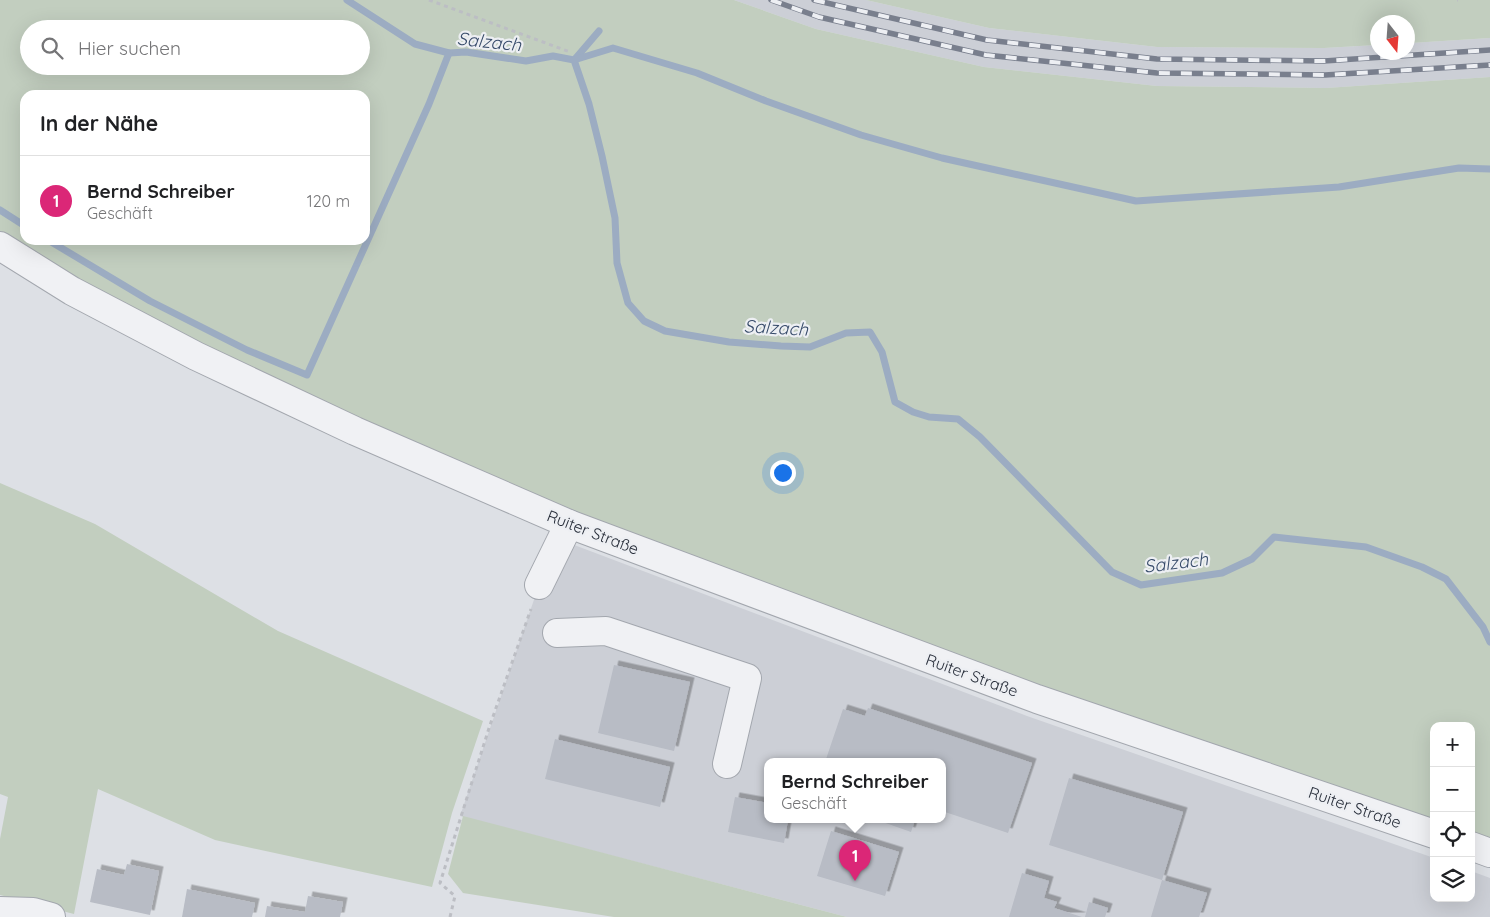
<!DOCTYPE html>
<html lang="de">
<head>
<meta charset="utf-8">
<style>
  :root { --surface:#fff; --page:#f2f2f2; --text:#202124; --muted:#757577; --line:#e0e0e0; --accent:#db2777 }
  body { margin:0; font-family:Quicksand,sans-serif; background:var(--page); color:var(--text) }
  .controls { position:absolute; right:15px; bottom:15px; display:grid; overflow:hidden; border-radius:10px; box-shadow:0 5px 20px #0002 }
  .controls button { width:45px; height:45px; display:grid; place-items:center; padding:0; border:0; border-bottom:1px solid var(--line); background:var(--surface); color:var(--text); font:25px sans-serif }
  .compass { position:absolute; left:1370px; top:15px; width:45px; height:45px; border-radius:50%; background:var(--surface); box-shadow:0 5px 20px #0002; rotate:163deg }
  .you { position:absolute; left:782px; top:472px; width:18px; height:18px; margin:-12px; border:4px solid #fff; border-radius:50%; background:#1a73e8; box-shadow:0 0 0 8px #1a73e833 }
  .badge { display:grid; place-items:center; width:32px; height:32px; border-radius:50%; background:var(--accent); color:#fff; font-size:16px; font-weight:700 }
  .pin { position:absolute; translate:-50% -41px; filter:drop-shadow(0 1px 2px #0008) }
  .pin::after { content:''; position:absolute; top:26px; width:18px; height:15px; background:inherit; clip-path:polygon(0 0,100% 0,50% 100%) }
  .popup { position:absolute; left:764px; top:758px; width:182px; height:65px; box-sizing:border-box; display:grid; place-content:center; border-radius:10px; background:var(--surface); filter:drop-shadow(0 1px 4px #0005); font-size:16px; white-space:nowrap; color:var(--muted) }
  .popup b { font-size:19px; color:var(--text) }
  .popup::after { content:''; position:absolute; left:50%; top:100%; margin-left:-10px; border:10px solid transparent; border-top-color:var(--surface) }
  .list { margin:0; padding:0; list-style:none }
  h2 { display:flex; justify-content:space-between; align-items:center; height:65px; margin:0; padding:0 20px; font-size:21px }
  h2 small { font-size:16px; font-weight:400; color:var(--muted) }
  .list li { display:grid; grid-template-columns:32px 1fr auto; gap:15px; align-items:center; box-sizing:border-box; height:90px; padding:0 20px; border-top:1px solid var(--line) }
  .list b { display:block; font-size:19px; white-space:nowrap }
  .list p { margin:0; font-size:16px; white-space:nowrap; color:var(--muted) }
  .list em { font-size:16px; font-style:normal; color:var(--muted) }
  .icon { flex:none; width:28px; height:28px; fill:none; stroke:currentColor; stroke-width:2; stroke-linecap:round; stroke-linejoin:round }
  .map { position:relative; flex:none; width:1490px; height:917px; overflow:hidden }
  .search { position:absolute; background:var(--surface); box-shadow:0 5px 20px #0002; left:20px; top:20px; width:350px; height:55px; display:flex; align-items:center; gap:12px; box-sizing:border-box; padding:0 18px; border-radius:28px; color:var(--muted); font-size:19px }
  .panel { position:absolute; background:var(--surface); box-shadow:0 5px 20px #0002; left:20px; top:90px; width:350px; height:155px; border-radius:15px }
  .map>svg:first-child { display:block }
</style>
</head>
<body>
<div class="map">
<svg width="1490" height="917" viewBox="0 0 1490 917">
  <defs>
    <filter id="shadow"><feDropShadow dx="4.5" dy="-4.5" stdDeviation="0" flood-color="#0004"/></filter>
  </defs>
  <rect width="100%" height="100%" fill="#dde0e5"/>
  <g fill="#cccfd6" fill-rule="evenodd">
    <path d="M 734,0 L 866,0 L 989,28 L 1157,47 L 1324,48 L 1377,45 L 1378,52 L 1408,52 L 1408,36 L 1411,36 L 1411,43 L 1490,38 L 1490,77 L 1326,88 L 1157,86 L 984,67 L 816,29 Z"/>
    <path d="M 561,540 L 1027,716 L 1434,858 L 1434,898 L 1471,898 L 1471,871 L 1490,878 L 1490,917 L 847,917 L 460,816 L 539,585 ZM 768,762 L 942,762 L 942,820 L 768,820 Z"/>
  </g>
  <g fill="#c2cebf" fill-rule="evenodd">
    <path d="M 0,0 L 734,0 L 816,29 L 984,67 L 1157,86 L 1326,88 L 1490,77 L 1490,841 L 1471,835 L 1471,726 L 1434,726 L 1434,822 L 569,524 L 0,246 ZM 29,29 L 361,29 L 361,66 L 29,66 ZM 25,95 L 365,95 L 365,240 L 25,240 Z"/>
    <path d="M 866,0 L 1490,0 L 1490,38 L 1411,43 L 1411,36 L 1408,36 L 1408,22 L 1378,22 L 1377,45 L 1324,48 L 1157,47 L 989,28 Z"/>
    <path d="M 0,483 L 95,524 L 278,631 L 483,721 L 452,813 L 432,887 L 215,840 L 98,789 L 74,914 L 0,895 L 0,839 L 8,797 L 0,794 Z"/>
    <path d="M 463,816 L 847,917 L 614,917 L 463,893 L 448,874 Z"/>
  </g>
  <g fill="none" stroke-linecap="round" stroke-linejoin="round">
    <g stroke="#9cacc2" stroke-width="7">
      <path d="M 347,0 L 415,44 L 449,53 L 466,52 L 526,61 L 553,56 L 574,60 L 589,104 L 602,156 L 615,218 L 617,263 L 628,303 L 644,321 L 665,331 L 729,342 L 781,346 L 810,347 L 846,333 L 870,332 L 882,352 L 895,402 L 913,412 L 929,417 L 958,419 L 980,437 L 1112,572 L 1141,585 L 1222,573 L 1252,559 L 1274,537 L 1366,547 L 1422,567 L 1446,579 L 1483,627 L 1490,642"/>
      <path d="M 575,59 L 599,31"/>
      <path d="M 574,60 L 613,48 L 697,73 L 766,101 L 861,135 L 942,158 L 1136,201 L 1339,187 L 1459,168 L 1490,169"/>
      <path d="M 0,210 L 25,226"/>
      <path d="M 48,240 L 150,301 L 247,350 L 307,375 L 429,104 L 449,53"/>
    </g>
  </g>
  <g fill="#b8bcc5" filter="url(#shadow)">
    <path d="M 614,665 L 690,682 L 674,751 L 598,733 Z"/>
    <path d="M 868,708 L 1032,763 L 1008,833 L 942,811 L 942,762 L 825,762 L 843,709 L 865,716 Z"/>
    <path d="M 555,739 L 670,767 L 660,807 L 545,779 Z"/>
    <path d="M 1069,778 L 1183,812 L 1162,880 L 1207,893 L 1199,917 L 1151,917 L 1162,880 L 1049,845 Z"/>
    <path d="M 735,797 L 768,803 L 768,820 L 788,820 L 784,843 L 728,832 Z"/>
    <path d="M 877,820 L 915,820 L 911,832 Z"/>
    <path d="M 831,831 L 899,852 L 885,896 L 817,876 Z"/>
    <path d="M 127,864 L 159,871 L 150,915 L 90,902 L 97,869 L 124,875 Z"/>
    <path d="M 1022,873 L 1049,881 L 1044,898 L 1057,902 L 1054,908 L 1082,917 L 1009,917 Z"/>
    <path d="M 187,889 L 255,903 L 252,917 L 182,917 Z"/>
    <path d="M 308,896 L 343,902 L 340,917 L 265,917 L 267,906 L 305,912 Z"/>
    <path d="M 1089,902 L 1108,908 L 1105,917 L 1085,917 Z"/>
  </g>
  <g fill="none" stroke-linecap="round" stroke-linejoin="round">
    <defs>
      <g id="minor">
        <path d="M 0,246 L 72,291 L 196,356 L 355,431 L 569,524 L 1037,699 L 1434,834"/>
        <path d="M 539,585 L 569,524"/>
        <path d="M 557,633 L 606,631 L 747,678 L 727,764"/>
        <path d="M 1471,846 L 1490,853"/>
        <path d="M 0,911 L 33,912 L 51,917"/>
      </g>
    </defs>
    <use href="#minor" stroke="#a3a7ae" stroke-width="30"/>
    <g stroke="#bcbec4" stroke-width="3" stroke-dasharray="4 4" stroke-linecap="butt">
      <path d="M 429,0 L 570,52"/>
      <path d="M 1457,0 L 1458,0"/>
      <path d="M 450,917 L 455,896 L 440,883 L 490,725 L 531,609"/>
    </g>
    <use href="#minor" stroke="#f0f1f4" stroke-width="28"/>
    <defs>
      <g id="rail">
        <path d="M 771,0 L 819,17 L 986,55 L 1157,73 L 1325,75 L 1490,65"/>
        <path d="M 814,0 L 987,40 L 1157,59 L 1324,61 L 1490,50"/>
      </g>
    </defs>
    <use href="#rail" stroke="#797f8d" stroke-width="5.5"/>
    <use href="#rail" stroke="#edeff3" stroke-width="4" stroke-dasharray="11" stroke-linecap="butt"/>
  </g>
  <g text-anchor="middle" stroke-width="4.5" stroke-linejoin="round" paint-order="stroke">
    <g font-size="16" fill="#282e3a" stroke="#edeff3">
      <text transform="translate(593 532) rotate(21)" y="6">Ruiter Straße</text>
      <text transform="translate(972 675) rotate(20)" y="6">Ruiter Straße</text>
      <text transform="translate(1355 807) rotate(19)" y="6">Ruiter Straße</text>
    </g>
    <g font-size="18" font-style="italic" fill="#374b6a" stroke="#edeff3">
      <text transform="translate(489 42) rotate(6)" y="6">Salzach</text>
      <text transform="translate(776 328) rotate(3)" y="6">Salzach</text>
      <text transform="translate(1176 563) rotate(-7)" y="6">Salzach</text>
    </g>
  </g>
</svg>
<div class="controls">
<button>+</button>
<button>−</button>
<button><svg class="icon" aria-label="locate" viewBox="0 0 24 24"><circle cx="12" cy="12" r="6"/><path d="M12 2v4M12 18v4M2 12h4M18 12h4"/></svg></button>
<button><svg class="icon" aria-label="layers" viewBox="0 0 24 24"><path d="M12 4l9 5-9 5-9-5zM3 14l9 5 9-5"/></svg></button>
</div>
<svg class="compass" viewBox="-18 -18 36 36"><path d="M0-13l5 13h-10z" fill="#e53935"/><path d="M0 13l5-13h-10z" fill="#757577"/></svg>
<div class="you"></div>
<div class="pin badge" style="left:855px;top:881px">1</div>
<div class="popup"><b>Bernd Schreiber</b>Geschäft</div>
<div class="search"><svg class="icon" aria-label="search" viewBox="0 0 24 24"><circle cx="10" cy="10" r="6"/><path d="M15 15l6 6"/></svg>Hier suchen</div>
<section class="panel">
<h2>In der Nähe<small></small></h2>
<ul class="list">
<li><span class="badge">1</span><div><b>Bernd Schreiber</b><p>Geschäft</p></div><em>120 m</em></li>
</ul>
</section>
</div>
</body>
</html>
